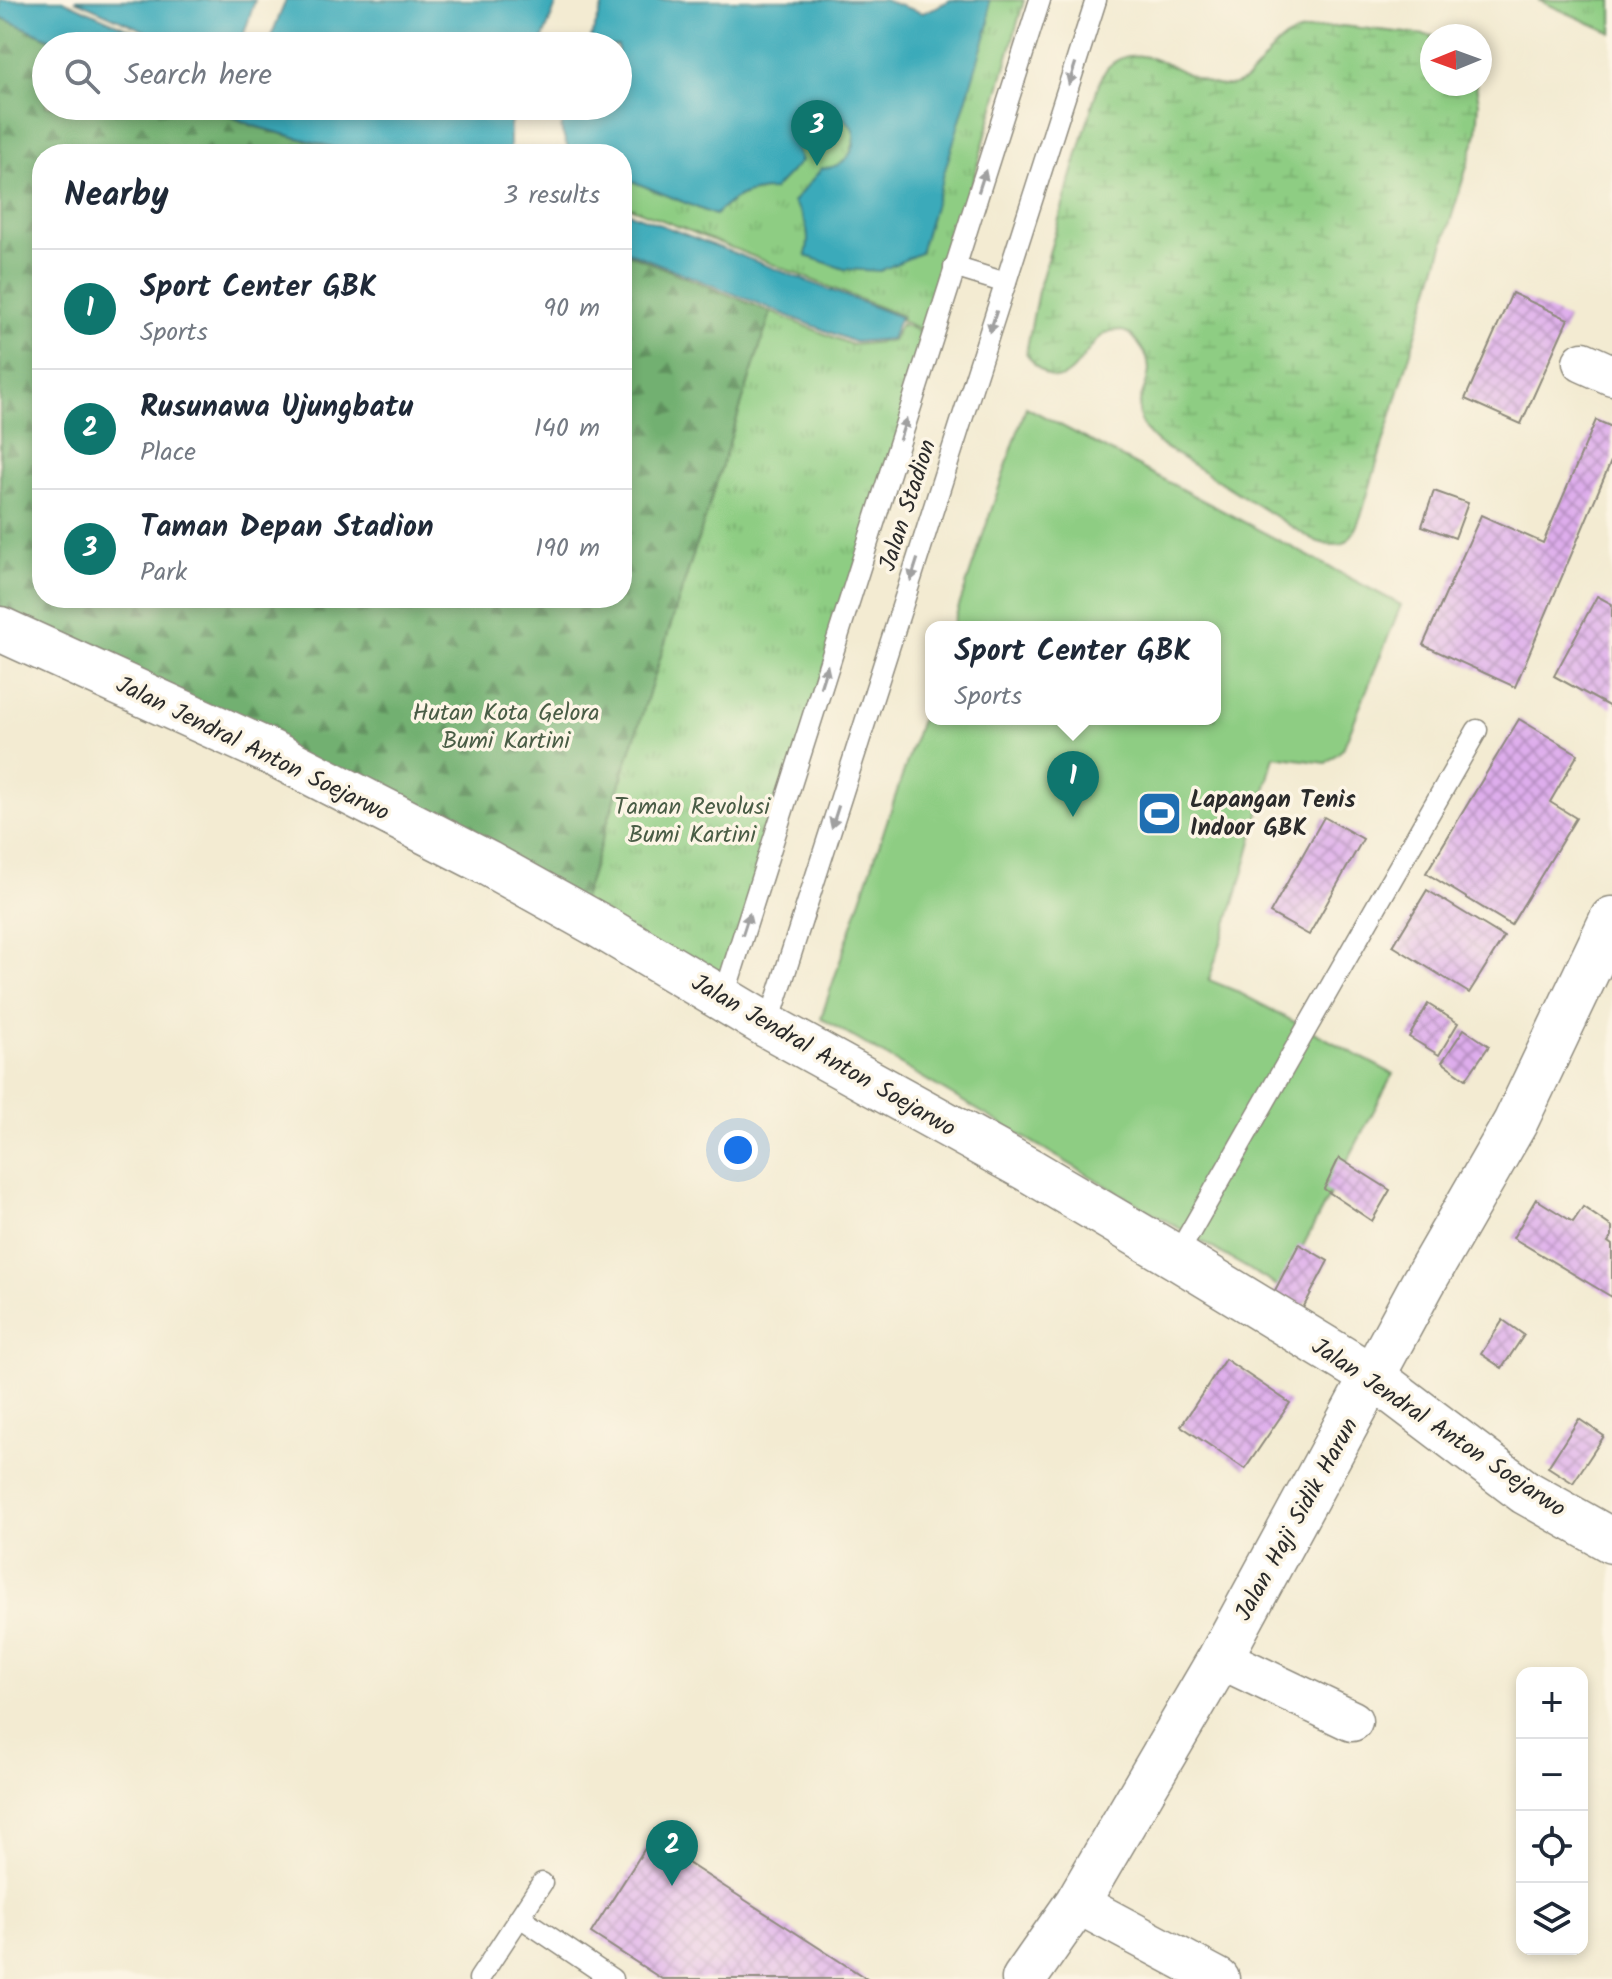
<!DOCTYPE html>
<html lang="en">
<head>
<meta charset="utf-8">
<style>
  :root { --surface:#fff; --page:#f6f6f7; --text:#1f2937; --muted:#747a83; --line:#e0e1e3; --accent:#0f766e }
  body { margin:0; font-family:Kalam,sans-serif; background:var(--page); color:var(--text) }
  .controls { position:absolute; right:24px; bottom:24px; display:grid; overflow:hidden; border-radius:16px; box-shadow:0 4px 12px #0003 }
  .controls button { width:72px; height:72px; display:grid; place-items:center; padding:0; border:0; border-bottom:2px solid var(--line); background:var(--surface); color:var(--text); font:40px sans-serif }
  .compass { position:absolute; left:1420px; top:24px; width:72px; height:72px; border-radius:50%; background:var(--surface); box-shadow:0 4px 12px #0003; rotate:269deg }
  .you { position:absolute; left:738px; top:1150px; width:28px; height:28px; margin:-20px; border:6px solid #fff; border-radius:50%; background:#1a73e8; box-shadow:0 0 0 12px #1a73e833 }
  .badge { display:grid; place-items:center; width:52px; height:52px; border-radius:50%; background:var(--accent); color:#fff; font-size:26px; font-weight:700 }
  .pin { position:absolute; translate:-50% -66px; filter:drop-shadow(0 2px 4px #0008) }
  .pin::after { content:''; position:absolute; top:42px; width:28px; height:24px; background:inherit; clip-path:polygon(0 0,100% 0,50% 100%) }
  .popup { position:absolute; left:925px; top:621px; width:296px; height:104px; box-sizing:border-box; display:grid; place-content:center; border-radius:16px; background:var(--surface); filter:drop-shadow(0 2px 6px #0005); font-size:26px; white-space:nowrap; color:var(--muted) }
  .popup b { font-size:30px; color:var(--text) }
  .popup::after { content:''; position:absolute; left:50%; top:100%; margin-left:-16px; border:16px solid transparent; border-top-color:var(--surface) }
  .list { margin:0; padding:0; list-style:none }
  h2 { display:flex; justify-content:space-between; align-items:center; height:104px; margin:0; padding:0 32px; font-size:34px }
  h2 small { font-size:26px; font-weight:400; color:var(--muted) }
  .list li { display:grid; grid-template-columns:52px 1fr auto; gap:24px; align-items:center; box-sizing:border-box; height:120px; padding:0 32px; border-top:2px solid var(--line) }
  .list b { display:block; font-size:30px; white-space:nowrap }
  .list p { margin:0; font-size:26px; white-space:nowrap; color:var(--muted) }
  .list em { font-size:26px; font-style:normal; color:var(--muted) }
  .icon { flex:none; width:44px; height:44px; fill:none; stroke:currentColor; stroke-width:2; stroke-linecap:round; stroke-linejoin:round }
  .map { position:relative; flex:none; width:1612px; height:1979px; overflow:hidden }
  .search { position:absolute; background:var(--surface); box-shadow:0 4px 12px #0003; left:32px; top:32px; width:600px; height:88px; display:flex; align-items:center; gap:20px; box-sizing:border-box; padding:0 28px; border-radius:44px; color:var(--muted); font-size:30px }
  .panel { position:absolute; background:var(--surface); box-shadow:0 4px 12px #0003; left:32px; top:144px; width:600px; height:464px; border-radius:32px }
  .map>svg:first-child { display:block }
</style>
</head>
<body>
<div class="map">
<svg width="1612" height="1979" viewBox="0 0 1612 1979">
  <defs>
    <pattern id="grass-tufts" width="24" height="20" patternUnits="userSpaceOnUse" patternTransform="scale(2)"><rect width="24" height="20" fill="#8ecd83"/><path d="M3 7l-1-3M5 7V3M7 7l1-3M15 17l-1-3M17 17v-4M19 17l1-3" fill="none" stroke="#7bb071"/></pattern>
    <pattern id="forest-firs" width="22" height="20" patternUnits="userSpaceOnUse" patternTransform="scale(2)"><rect width="22" height="20" fill="#72b071"/><path d="M5 1l3.5 6h-7zM16 11l3.5 6h-7z" fill="#5e8f5d"/></pattern>
    <pattern id="wetland-marsh" width="20" height="14" patternUnits="userSpaceOnUse" patternTransform="scale(2)"><rect width="20" height="14" fill="#8ecd83"/><path d="M1 5h8M5 5V1M11 12h8M15 12V8" fill="none" stroke="#7bb071"/></pattern>
    <pattern id="building-cross-hatch" width="8" height="8" patternUnits="userSpaceOnUse" patternTransform="scale(2)"><rect width="8" height="8" fill="#deadec"/><path d="M0 0l8 8M0 8l8-8" fill="none" stroke="#b48dbf"/></pattern>
  </defs>
  <rect width="100%" height="100%" fill="#fcf5e5"/>
  <filter id="ink" filterUnits="userSpaceOnUse"><feTurbulence type="fractalNoise" baseFrequency=".0125" numOctaves="2"/><feDisplacementMap in="SourceGraphic" scale="16" xChannelSelector="R" yChannelSelector="G"/><feConvolveMatrix kernelMatrix="1 2 1 2 8 2 1 2 1" color-interpolation-filters="sRGB"/></filter>
  <filter id="wash" filterUnits="userSpaceOnUse"><feTurbulence type="fractalNoise" baseFrequency=".006" numOctaves="4" result="noise"/><feDisplacementMap in="SourceGraphic" scale="32" xChannelSelector="R" yChannelSelector="G"/><feGaussianBlur stdDeviation="1.8" result="paint"/><feColorMatrix in="noise" values="0 0 0 0 0 0 0 0 0 0 0 0 0 0 0 0 0 1.4 0 .05"/><feComposite in="paint" operator="in"/></filter>
  <g filter="url(#wash)">
    <rect width="100%" height="100%" fill="#f3ebd2"/>
    <g fill="url(#grass-tufts)" stroke="#5c7c57" stroke-width="2">
      <path d="M 989,0 L 1024,0 L 930,333 L 901,321 L 902,316 L 622,204 L 622,177 L 715,215 C 733,197 748,190 773,190 L 801,161 C 777,111 846,95 854,134 C 854,138 853,149 851,153 C 847,163 839,162 833,168 C 823,176 811,205 805,217 L 810,237 L 806,256 L 989,24 Z"/>
      <path d="M 1538,0 L 1612,0 L 1612,33 Z"/>
      <path d="M 771,312 L 852,345 L 892,341 L 901,324 L 930,335 L 721,994 L 580,908 Z"/>
    </g>
    <path fill="url(#forest-firs)" stroke="#4e6e4e" stroke-width="2" d="M 0,17 L 66,46 L 46,46 L 46,106 L 206,106 L 253,126 L 356,154 L 42,154 L 42,598 L 622,598 L 622,251 L 771,312 L 580,908 L 0,627 Z"/>
    <path fill="url(#wetland-marsh)" stroke="#5c7c57" stroke-width="2" d="M 1342,26 L 1435,36 L 1432,36 L 1432,84 L 1476,84 L 1479,103 L 1477,133 L 1362,513 C 1351,541 1346,553 1313,540 L 1158,443 C 1112,403 1167,385 1142,349 C 1139,345 1135,338 1131,335 C 1083,305 1079,429 1026,353 L 1038,291 L 1097,89 C 1100,82 1103,72 1108,67 C 1142,32 1192,88 1228,86 C 1255,85 1266,48 1288,37 C 1304,28 1324,28 1342,26 Z"/>
    <path fill="#8ecd83" stroke="#5c7c57" stroke-width="2" d="M 1026,407 L 1401,605 L 1343,749 L 1326,763 L 1274,756 L 1244,871 L 1209,980 L 1236,991 L 1393,1074 L 1281,1288 L 821,1018 L 931,690 L 931,719 L 1215,719 L 1215,627 L 952,627 Z"/>
    <g fill="#3baaba" stroke="#336a72" stroke-width="2">
      <path d="M 0,0 L 63,0 L 167,46 L 68,46 L 0,17 Z"/>
      <path d="M 75,0 L 255,0 L 240,46 L 179,46 Z"/>
      <path d="M 286,0 L 558,0 L 540,46 L 267,46 Z"/>
      <path d="M 605,0 L 883,0 L 923,13 L 951,0 L 989,0 L 989,24 L 920,253 L 880,271 L 844,269 L 806,256 C 811,233 807,221 793,202 L 822,168 C 848,169 866,139 846,120 C 833,107 810,111 801,125 C 793,137 795,148 801,161 L 773,190 C 747,190 733,197 715,215 L 622,177 L 622,154 L 570,154 L 561,129 L 567,106 L 618,106 L 618,46 L 588,46 Z"/>
      <path d="M 208,106 L 518,106 L 510,125 L 510,154 L 359,154 L 254,126 Z"/>
      <path d="M 622,210 L 900,317 L 891,339 L 854,342 L 622,249 Z"/>
    </g>
    <g id="blocks">
      <g fill="url(#building-cross-hatch)">
        <path d="M 1512,293 L 1568,319 L 1521,424 L 1465,399 Z"/>
        <path d="M 1596,420 L 1612,427 L 1612,459 L 1515,687 L 1423,645 L 1481,515 L 1543,543 Z"/>
        <path d="M 1434,491 L 1468,503 L 1455,538 L 1422,526 Z"/>
        <path d="M 1597,596 L 1612,604 L 1612,708 L 1554,676 Z"/>
        <path d="M 1519,719 L 1578,754 L 1550,802 L 1576,818 L 1511,925 L 1426,873 Z"/>
        <path d="M 1324,817 L 1363,839 L 1309,935 L 1270,913 Z"/>
        <path d="M 1427,890 L 1504,937 L 1469,993 L 1393,946 Z"/>
        <path d="M 1428,1004 L 1458,1023 L 1439,1055 L 1409,1037 Z"/>
        <path d="M 1464,1029 L 1489,1046 L 1466,1079 L 1442,1062 Z"/>
        <path d="M 1339,1158 L 1390,1190 L 1372,1221 L 1324,1189 Z"/>
        <path d="M 1536,1199 L 1573,1222 L 1583,1207 L 1612,1227 L 1612,1236 L 1608,1242 L 1612,1245 L 1612,1297 L 1513,1238 Z"/>
        <path d="M 1299,1244 L 1328,1261 L 1301,1312 L 1272,1296 Z"/>
        <path d="M 1503,1320 L 1524,1335 L 1502,1368 L 1481,1354 Z"/>
        <path d="M 1225,1359 L 1290,1403 L 1245,1469 L 1181,1426 Z"/>
        <path d="M 1579,1419 L 1604,1436 L 1573,1483 L 1548,1467 Z"/>
        <path d="M 651,1839 L 867,1979 L 662,1979 L 591,1933 Z"/>
      </g>
    </g>
  </g>
  <g filter="url(#ink)">
    <use href="#blocks" fill-opacity="0" stroke="#8f8b7e" stroke-width="2"/>
    <g fill="none" stroke-linecap="round" stroke-linejoin="round">
      <defs>
        <g id="service">
          <path d="M 954,267 L 1006,283"/>
          <path d="M 723,999 L 1040,0"/>
          <path d="M 768,1026 L 1096,0"/>
          <path d="M 1176,1257 L 1477,730"/>
          <path d="M 520,1917 L 612,1979"/>
          <path d="M 479,1979 L 542,1883"/>
        </g>
        <g id="minor">
          <path d="M 1583,362 L 1612,375"/>
          <path d="M 1220,1658 L 1352,1721"/>
          <path d="M 1077,1903 L 1219,1979"/>
        </g>
        <g id="tertiary">
          <path d="M 0,629 L 272,753 L 487,863 L 602,927 L 768,1026 L 1029,1170 L 1176,1257 L 1373,1377 L 1525,1492 L 1612,1541"/>
          <path d="M 1024,1979 L 1077,1903 L 1220,1658 L 1423,1283 L 1515,1123 L 1612,919"/>
        </g>
      </defs>
      <use href="#service" stroke="#8f8b7e" stroke-width="23"/>
      <use href="#minor" stroke="#8f8b7e" stroke-width="43"/>
      <use href="#tertiary" stroke="#8f8b7e" stroke-width="47"/>
      <use href="#service" stroke="#fff" stroke-width="20"/>
      <use href="#minor" stroke="#fff" stroke-width="40"/>
      <use href="#tertiary" stroke="#fff" stroke-width="44"/>
    </g>
    <defs><path id="oneway-solid" d="M-6-.8H1V-3.2L6.5 0L1 3.2V.8H-6Z" transform="scale(2)"/></defs>
    <g fill="#a0a0a0">
      <use href="#oneway-solid" transform="translate(1072 74) rotate(108)"/>
      <use href="#oneway-solid" transform="translate(982 181) rotate(-72)"/>
      <use href="#oneway-solid" transform="translate(993 322) rotate(108)"/>
      <use href="#oneway-solid" transform="translate(903 429) rotate(-72)"/>
      <use href="#oneway-solid" transform="translate(914 570) rotate(108)"/>
      <use href="#oneway-solid" transform="translate(824 676) rotate(-72)"/>
      <use href="#oneway-solid" transform="translate(835 817) rotate(108)"/>
      <use href="#oneway-solid" transform="translate(746 924) rotate(-72)"/>
    </g>
  </g>
  <defs>
    <symbol id="stadium-square" viewBox="-11 -11 22 22"><rect x="-9" y="-9" width="18" height="18" rx="4" fill="#1f6fb2" stroke="#fcf5e5"/><path d="M0-5a6.5 5 0 1 0 0 10a6.5 5 0 1 0 0-10ZM-3.5-1.8h7v3.6h-7Z" fill="#fff"/></symbol>
  </defs>
  <g fill-rule="evenodd">
    <use href="#stadium-square" x="1134" y="788" width="51" height="51"/>
  </g>
  <g text-anchor="middle" stroke-width="7" stroke-linejoin="round" paint-order="stroke">
    <g font-size="24" fill="#2b2b2b" stroke="#fcf5e5">
      <text transform="translate(907 505) rotate(-72)" y="8">Jalan Stadion</text>
      <text transform="translate(253 748) rotate(26)" y="8">Jalan Jendral Anton Soejarwo</text>
      <text transform="translate(824 1055) rotate(30)" y="8">Jalan Jendral Anton Soejarwo</text>
      <text transform="translate(1439 1427) rotate(34)" y="8">Jalan Jendral Anton Soejarwo</text>
      <text transform="translate(1296 1519) rotate(-61)" y="8">Jalan Haji Sidik Harun</text>
    </g>
    <g font-size="24" fill="#495c45" stroke="#fcf5e5">
      <text x="506" y="720">Hutan Kota Gelora<tspan x="506" dy="28">Bumi Kartini</tspan></text>
      <text x="692" y="814">Taman Revolusi<tspan x="692" dy="28">Bumi Kartini</tspan></text>
    </g>
    <g font-size="24" font-weight="bold" fill="#2b2b2b" stroke="#fcf5e5" text-anchor="start">
      <text x="1190" y="807">Lapangan Tenis<tspan x="1190" dy="28">Indoor GBK</tspan></text>
    </g>
  </g>
</svg>
<div class="controls">
<button>+</button>
<button>−</button>
<button><svg class="icon" aria-label="locate" viewBox="0 0 24 24"><circle cx="12" cy="12" r="6"/><path d="M12 2v4M12 18v4M2 12h4M18 12h4"/></svg></button>
<button><svg class="icon" aria-label="layers" viewBox="0 0 24 24"><path d="M12 4l9 5-9 5-9-5zM3 14l9 5 9-5"/></svg></button>
</div>
<svg class="compass" viewBox="-18 -18 36 36"><path d="M0-13l5 13h-10z" fill="#e53935"/><path d="M0 13l5-13h-10z" fill="#747a83"/></svg>
<div class="you"></div>
<div class="pin badge" style="left:1073px;top:817px">1</div>
<div class="popup"><b>Sport Center GBK</b>Sports</div>
<div class="pin badge" style="left:672px;top:1886px">2</div>
<div class="pin badge" style="left:817px;top:166px">3</div>
<div class="search"><svg class="icon" aria-label="search" viewBox="0 0 24 24"><circle cx="10" cy="10" r="6"/><path d="M15 15l6 6"/></svg>Search here</div>
<section class="panel">
<h2>Nearby<small>3 results</small></h2>
<ul class="list">
<li><span class="badge">1</span><div><b>Sport Center GBK</b><p>Sports</p></div><em>90 m</em></li>
<li><span class="badge">2</span><div><b>Rusunawa Ujungbatu</b><p>Place</p></div><em>140 m</em></li>
<li><span class="badge">3</span><div><b>Taman Depan Stadion</b><p>Park</p></div><em>190 m</em></li>
</ul>
</section>
</div>
</body>
</html>
